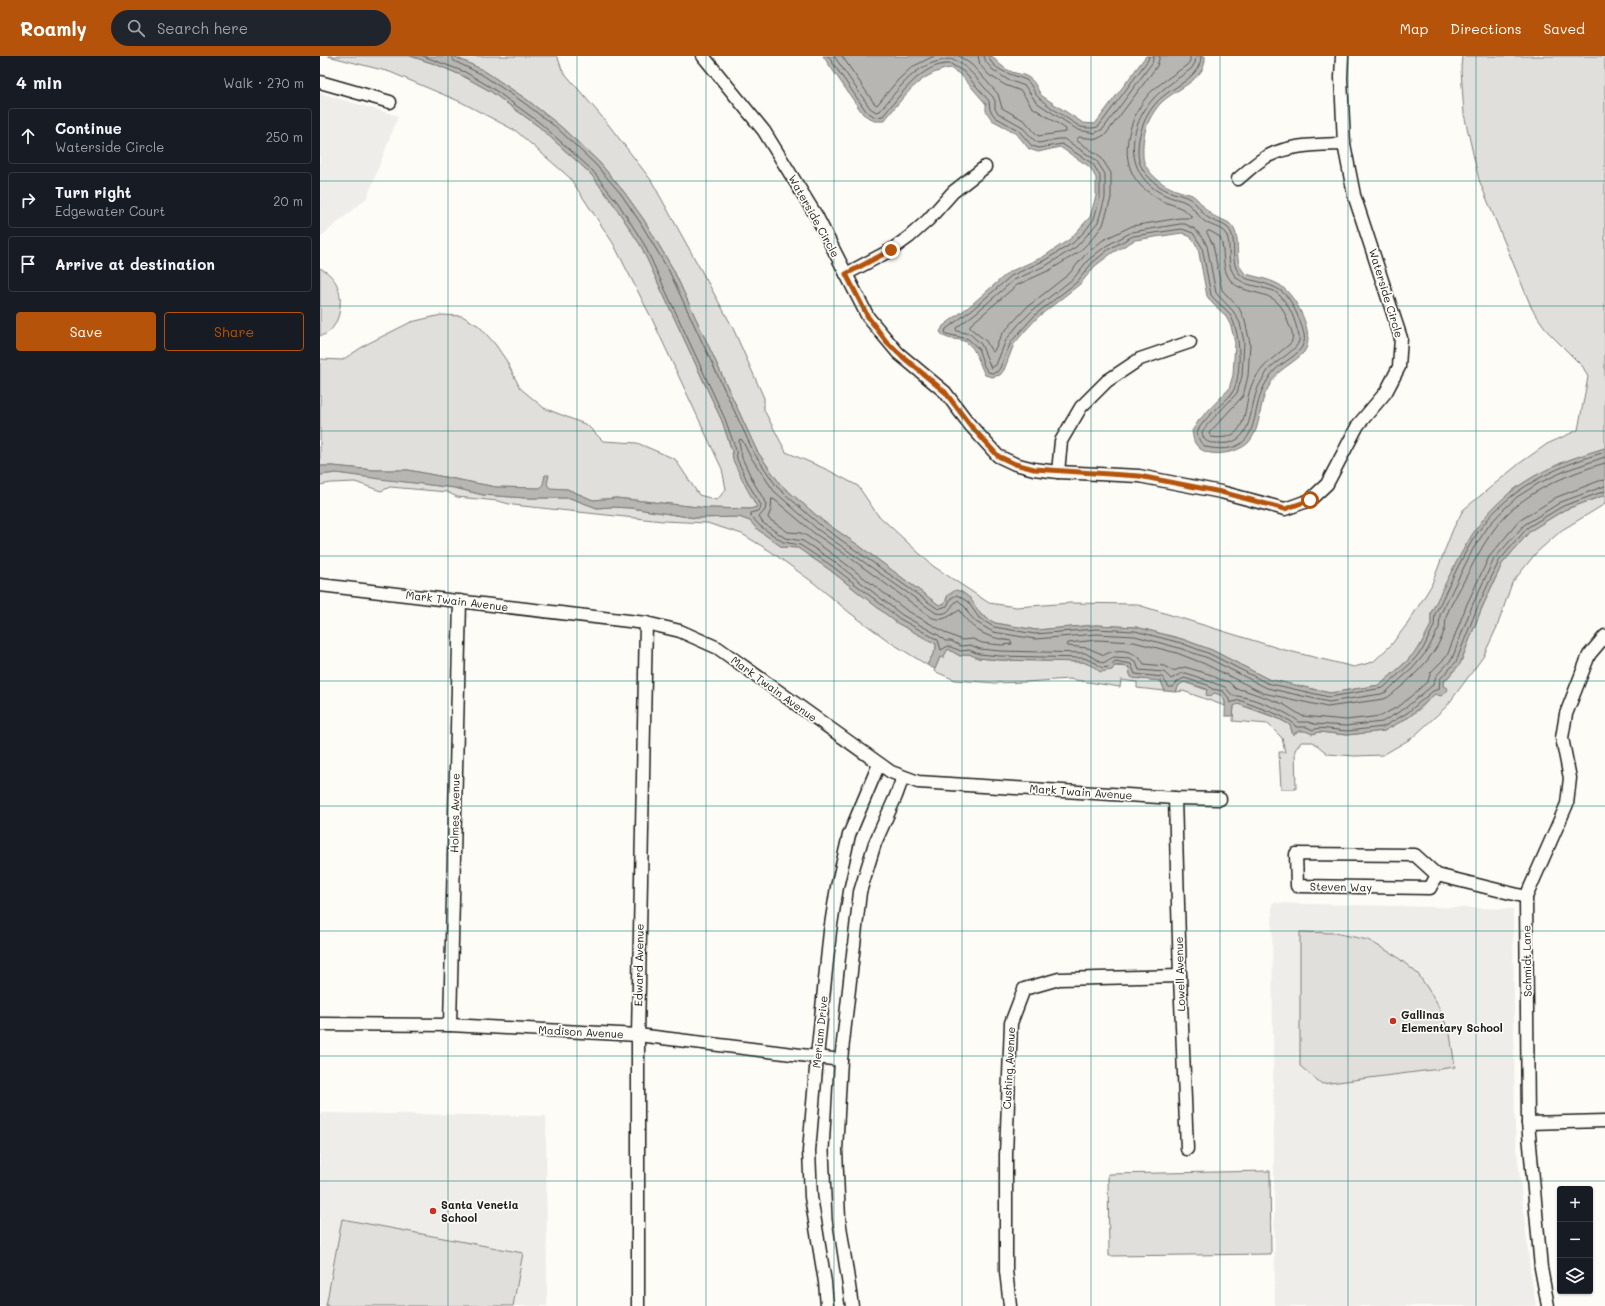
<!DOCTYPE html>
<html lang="en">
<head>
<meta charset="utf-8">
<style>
  :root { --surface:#171b24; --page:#20242c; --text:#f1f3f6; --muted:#9ea1a6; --line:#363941; --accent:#b45309 }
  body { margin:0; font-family:Mali,sans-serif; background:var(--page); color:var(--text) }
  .controls { position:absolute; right:12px; bottom:12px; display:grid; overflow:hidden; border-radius:4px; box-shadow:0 1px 3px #0004 }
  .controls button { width:36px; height:36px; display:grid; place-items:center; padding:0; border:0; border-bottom:1px solid var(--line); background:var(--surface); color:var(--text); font:20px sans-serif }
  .stop { position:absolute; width:12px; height:12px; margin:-9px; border:3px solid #b45309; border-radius:50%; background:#fff }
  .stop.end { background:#b45309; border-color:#fff; box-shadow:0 1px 4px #0008 }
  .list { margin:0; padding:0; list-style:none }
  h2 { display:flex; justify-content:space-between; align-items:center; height:52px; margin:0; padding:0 16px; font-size:17px }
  h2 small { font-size:13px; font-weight:400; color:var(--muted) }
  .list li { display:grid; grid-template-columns:26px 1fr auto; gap:12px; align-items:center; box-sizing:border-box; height:56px; margin:0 8px 8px; padding:0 8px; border:1px solid var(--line); border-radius:4px }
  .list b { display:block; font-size:15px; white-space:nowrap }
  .list p { margin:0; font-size:13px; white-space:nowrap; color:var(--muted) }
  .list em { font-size:13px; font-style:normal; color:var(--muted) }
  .actions { display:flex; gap:8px; padding:12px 16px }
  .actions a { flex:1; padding:9px 0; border:1px solid var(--accent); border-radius:4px; text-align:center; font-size:14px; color:var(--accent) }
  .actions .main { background:var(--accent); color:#fff }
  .icon { flex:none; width:22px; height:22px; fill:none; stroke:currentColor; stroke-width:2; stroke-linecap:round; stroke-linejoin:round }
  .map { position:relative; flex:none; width:1285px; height:1250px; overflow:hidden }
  header { display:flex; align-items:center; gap:24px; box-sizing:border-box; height:56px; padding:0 20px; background:var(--accent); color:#fff }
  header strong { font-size:19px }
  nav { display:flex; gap:22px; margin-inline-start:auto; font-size:14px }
  .search { width:280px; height:36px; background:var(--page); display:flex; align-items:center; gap:10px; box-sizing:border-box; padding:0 14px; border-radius:22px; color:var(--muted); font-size:15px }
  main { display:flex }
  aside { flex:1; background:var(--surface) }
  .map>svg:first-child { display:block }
</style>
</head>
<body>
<header>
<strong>Roamly</strong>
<div class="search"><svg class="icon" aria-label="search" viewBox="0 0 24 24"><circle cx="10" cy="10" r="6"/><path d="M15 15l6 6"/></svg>Search here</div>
<nav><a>Map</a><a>Directions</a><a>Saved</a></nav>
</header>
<main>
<aside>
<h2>4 min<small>Walk · 270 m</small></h2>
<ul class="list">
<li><svg class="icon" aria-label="ahead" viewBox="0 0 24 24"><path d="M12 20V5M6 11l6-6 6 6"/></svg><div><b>Continue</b><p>Waterside Circle</p></div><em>250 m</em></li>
<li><svg class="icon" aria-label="right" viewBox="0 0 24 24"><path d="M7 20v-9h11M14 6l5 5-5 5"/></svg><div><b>Turn right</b><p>Edgewater Court</p></div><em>20 m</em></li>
<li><svg class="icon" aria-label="arrive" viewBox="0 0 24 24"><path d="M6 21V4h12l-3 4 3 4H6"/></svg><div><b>Arrive at destination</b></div></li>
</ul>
<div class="actions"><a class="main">Save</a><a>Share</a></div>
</aside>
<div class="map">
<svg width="1285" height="1250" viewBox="0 0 1285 1250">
  <rect width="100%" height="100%" fill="#fdfcf7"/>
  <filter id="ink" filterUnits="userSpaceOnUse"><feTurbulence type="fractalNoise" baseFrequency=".025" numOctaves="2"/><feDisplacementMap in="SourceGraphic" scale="8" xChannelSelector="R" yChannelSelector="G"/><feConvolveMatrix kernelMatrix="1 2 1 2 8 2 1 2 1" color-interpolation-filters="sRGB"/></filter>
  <g filter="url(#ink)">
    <g fill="#eeede9">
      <path d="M 0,37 L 78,60 L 47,142 L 0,181 Z"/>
      <path d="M 952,847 L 1193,853 L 1195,1077 L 1210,1213 L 1216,1250 L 955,1250 Z"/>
      <path d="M 0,1057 L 226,1060 L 227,1250 L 0,1250 Z"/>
    </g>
    <g fill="#e0dfdb" stroke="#7e7e7c">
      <path d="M 8,0 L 90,0 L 115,8 L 143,20 L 170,35 L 218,70 L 270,117 L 295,150 L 321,190 L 402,365 L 412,395 L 413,404 L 437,451 L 430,453 L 387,452 L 296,442 L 273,444 L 247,433 L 176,431 L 88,414 L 54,414 L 13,410 L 0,410 L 0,303 L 22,304 L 47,288 L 91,266 L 121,259 L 142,260 L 159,270 L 175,288 L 186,304 L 200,332 L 224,352 L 267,369 L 283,385 L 317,387 L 355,403 L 379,439 L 397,444 L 406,433 L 402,413 L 332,263 L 293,187 L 250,122 L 196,75 L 141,46 L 70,16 Z"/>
      <path d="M 133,0 L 236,0 L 238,2 L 242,14 L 288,68 L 331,124 L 412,270 L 444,342 L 444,354 L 466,396 L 508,414 L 538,430 L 557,458 L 613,510 L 669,547 L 696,551 L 751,547 L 815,548 L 961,593 L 1034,611 L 1053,606 L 1071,589 L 1088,567 L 1111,530 L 1133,473 L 1143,454 L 1200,407 L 1227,388 L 1258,374 L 1268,321 L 1263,311 L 1228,276 L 1212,253 L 1159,124 L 1144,58 L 1141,14 L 1142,0 L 1285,0 L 1285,392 L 1243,406 L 1215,420 L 1192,434 L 1146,489 L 1111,557 L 1111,569 L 1100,590 L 1087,605 L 1060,629 L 1010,637 L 948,623 L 892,594 L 862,583 L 816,571 L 776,569 L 716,574 L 675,567 L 661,559 L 656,552 L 628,539 L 625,547 L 619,549 L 538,489 L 503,465 L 460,428 L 437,395 L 353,213 L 324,164 L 304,136 L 279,106 L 239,69 L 206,43 L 163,14 Z"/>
      <path d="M 0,212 C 6,215 13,221 16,227 C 25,243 20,276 0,280 Z"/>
      <path d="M 16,417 L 135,432 L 163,439 L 206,442 L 250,442 L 277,452 L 291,451 L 311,452 L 375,462 L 419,461 L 430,465 L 437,473 L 462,491 L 478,492 L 510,514 L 577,567 L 616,588 L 616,593 L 607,609 L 570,586 L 530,557 L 494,527 L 450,495 L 422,478 L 387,467 L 343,465 L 193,449 L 178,445 L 137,441 L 127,436 L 70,431 L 61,435 L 35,426 L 11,427 L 0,429 L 0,419 Z"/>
      <path d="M 1285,439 L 1285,448 L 1242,474 L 1216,497 L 1192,527 L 1177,571 L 1163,601 L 1127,650 L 1092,682 L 1063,699 L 1035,700 L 1008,698 L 993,686 L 981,686 L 975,694 L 976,733 L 961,733 L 959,696 L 965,696 L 962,682 L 948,668 L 913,665 L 914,649 L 918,648 L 959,663 L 970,669 L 973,679 C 979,673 985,674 992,678 L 999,676 L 1027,679 L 1064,675 L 1089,661 L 1102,651 L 1140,608 L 1161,554 L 1182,508 L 1210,475 L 1244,454 Z"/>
      <path d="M 628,593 L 640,600 L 649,598 L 658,602 L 680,604 L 763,606 C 779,613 792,609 809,611 L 810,618 L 812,622 L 841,625 L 845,635 L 817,632 L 817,626 L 801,624 L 800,631 L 749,623 L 705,626 L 675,627 L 635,624 L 614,615 L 620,601 Z"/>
      <path d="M 864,626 L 901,639 L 905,643 L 905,650 L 863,635 L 856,636 L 859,629 Z"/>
      <path d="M 980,876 L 1015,877 L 1048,884 L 1076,900 L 1098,918 L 1116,945 L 1130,978 L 1135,1011 L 1002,1028 L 980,1010 Z"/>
      <path d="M 950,1115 L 951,1198 L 789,1200 L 788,1118 Z"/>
      <path d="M 22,1163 L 203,1197 L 193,1250 L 6,1250 Z"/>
    </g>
    <g fill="#b7b6b2" stroke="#797876">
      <path d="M 90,0 L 133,0 L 163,14 L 206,43 L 239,69 L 279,106 L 304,136 L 324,164 L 353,213 L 437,395 L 460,428 L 503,465 L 538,489 L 619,549 L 625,547 L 628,539 L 636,534 L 642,536 L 650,542 L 661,559 L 675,567 L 716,574 L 776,569 L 816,571 L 862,583 L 892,594 L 948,623 L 1010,637 L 1060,629 L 1087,605 L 1100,590 L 1111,569 L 1111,557 C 1122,534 1133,511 1146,489 C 1177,433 1226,409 1285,392 L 1285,439 L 1244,454 L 1210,475 L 1182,508 L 1161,554 L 1140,608 L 1124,625 L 1123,630 L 1127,632 L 1128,634 L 1121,640 L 1115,638 L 1089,661 L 1064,675 L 1027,679 L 999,676 L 992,678 C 985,674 978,673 973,679 L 970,669 L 958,662 L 918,648 L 914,650 L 913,660 L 905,660 C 905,648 908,640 894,637 L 891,640 L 886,639 L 887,633 L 864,626 L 859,629 L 856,636 L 845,635 L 841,625 L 812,622 L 810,618 L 809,611 L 795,609 L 792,614 L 780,616 L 774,611 L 763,606 L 680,604 L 658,602 L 649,598 L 640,600 L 628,593 L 623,602 L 620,601 L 615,613 L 607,609 L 616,593 L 616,588 L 577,567 L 510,514 L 478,492 L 462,491 L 437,473 L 430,465 L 419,461 L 375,462 L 311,452 L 291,451 L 277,452 L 250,442 L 206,442 L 163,439 L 135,432 L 60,423 L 16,417 L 0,419 L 0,410 L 13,410 L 54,414 L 88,414 L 176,431 L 220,432 L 223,428 L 225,419 L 229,419 L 227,428 L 230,432 L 247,433 L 273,444 L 296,442 L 387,452 L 430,453 L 437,451 L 426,431 L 413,404 L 412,395 L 402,365 L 321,190 L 295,150 L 270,117 L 218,70 L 170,35 L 143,20 L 115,8 Z"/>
      <path d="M 503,0 L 672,0 C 677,6 684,13 692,16 C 697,18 704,18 709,22 C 716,26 717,34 722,40 L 763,67 L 775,68 L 826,0 L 885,0 C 887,25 853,33 839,49 C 826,65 822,80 823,100 C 823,112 838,126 849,131 C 856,135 864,136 872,139 C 879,143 884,153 891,158 C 897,163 908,164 912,170 C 923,184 911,206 926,218 C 936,221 949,223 958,228 C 975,237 997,279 984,296 C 977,304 966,310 958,317 C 954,321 951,327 948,332 C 938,348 942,371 929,386 C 918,398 884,404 875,387 C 873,384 873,379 872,375 L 879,364 L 909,333 L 913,319 L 915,287 L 911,270 L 905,259 L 892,247 L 887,240 L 878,192 L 871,181 L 862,177 L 815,184 L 792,197 L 775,210 L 760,228 L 718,261 L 705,275 L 694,288 L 684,314 L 680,319 L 672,321 L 665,319 C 659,308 657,293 646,286 C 636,281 627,286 620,276 L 623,270 L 651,249 L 689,216 L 723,201 L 750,183 L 770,161 L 776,140 L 776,122 L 770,111 L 740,91 L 718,96 L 709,93 L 696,77 L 672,64 L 666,55 L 666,48 L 641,19 L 630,12 C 598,18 584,41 564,65 L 554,65 L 543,58 Z"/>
    </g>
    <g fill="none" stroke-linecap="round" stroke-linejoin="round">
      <g stroke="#5a5a58" stroke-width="1">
        <path d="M 103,0 L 145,16 L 172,32 L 220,67 L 272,114 L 298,147 L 324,188 L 405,363 L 416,394 L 417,403 L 429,429 L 441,449 L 440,454 L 431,457 L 431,460 L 440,470 L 463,486 L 480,489 L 512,510 L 580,563 L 618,584 L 621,594 L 628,590 L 641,595 L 649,594 L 659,598 L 680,600 L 764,602 L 776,607 L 782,612 L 789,611 L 795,605 L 811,608 L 815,618 L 842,621 L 849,631 L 853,631 L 857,626 L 864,622 L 888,629 L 892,633 L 903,635 L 908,641 L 910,647 L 919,644 L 959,659 L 972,666 L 976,671 L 987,671 L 993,674 L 999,672 L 1027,675 L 1063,671 L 1087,657 L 1113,635 L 1119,633 L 1120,623 L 1136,606 L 1157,552 L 1179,505 L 1208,471 L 1243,450 L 1285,435"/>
        <path d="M 132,0 L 134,5 L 161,18 L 203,46 L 237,72 L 276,109 L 301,138 L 320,166 L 349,215 L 434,397 L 457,431 L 500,469 L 618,553 L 627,550 L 631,542 L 637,539 L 648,546 L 659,562 L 674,571 L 715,578 L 776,573 L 815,575 L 861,587 L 890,598 L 947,627 L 1009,641 L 1063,632 L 1090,608 L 1103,593 L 1114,570 L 1115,558 C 1131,527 1145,490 1167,464 C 1197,428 1241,409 1285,396"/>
        <path d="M 508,0 L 546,55 L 555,61 L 563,60 C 579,41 602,6 631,8 L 644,16 L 669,45 L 670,54 L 675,61 L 698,74 L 712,90 L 719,92 L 742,88 L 773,108 L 780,120 L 780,141 L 774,163 L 765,175 L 753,187 L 725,204 L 691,220 L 654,252 L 626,273 L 625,276 L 626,278 L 648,283 L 658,292 L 664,310 L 668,316 L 672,317 L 677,316 L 680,312 L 691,286 L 716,258 L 757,226 L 772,207 L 789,193 L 813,180 L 862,173 L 873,177 L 882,191 L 891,239 C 896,246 903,250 908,256 C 921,271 923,321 912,337 C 901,351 885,360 877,376 C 878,384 882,391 891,392 C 944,399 928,354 947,325 C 949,322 951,318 954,315 C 963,305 980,300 984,286 C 986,280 981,269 979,263 C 968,237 964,233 936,225 C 931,224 924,223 920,218 C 908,206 919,183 908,172 C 903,167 893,166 887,161 C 881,156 877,147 870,143 C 864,139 855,138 848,135 C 836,130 822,117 819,105 C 817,96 818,84 821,75 C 824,64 829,55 837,46 C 850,31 881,23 881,0"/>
        <path d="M 514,0 L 550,52 L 556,56 L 560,55 C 577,35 593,10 620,5 C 624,4 629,2 633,4 C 649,9 661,29 673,41 L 675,45 L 675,53 L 678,57 L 701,70 L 715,85 L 719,87 L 738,83 L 744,83 L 776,104 L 785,118 L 785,142 L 778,166 L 768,178 L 756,191 L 727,209 L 694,224 L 657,256 L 636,272 L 637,275 L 650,278 L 661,288 L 671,312 L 676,309 L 686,284 L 698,269 L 713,254 L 754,222 L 768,204 L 786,190 L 812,176 L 860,168 L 865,168 L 875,173 L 883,182 L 887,190 L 896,237 L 913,255 L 920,267 L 924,286 L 922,320 L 917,337 L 887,369 L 882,376 C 883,384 887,387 894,387 C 938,393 926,348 942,324 C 945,320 947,315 951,311 C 958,304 977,294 979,285 C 980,282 978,276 977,273 C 974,260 966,242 954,235 C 949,233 942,232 936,230 C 929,229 923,227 917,222 C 903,209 914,188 905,177 C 901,171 890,170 884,165 C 878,160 874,152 867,147 C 861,143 852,143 845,139 C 804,120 806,73 833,43 C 844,31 859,22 871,13 L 875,7 L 876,0"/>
        <path d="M 522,0 L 554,47 L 557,49 L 578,24 L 592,11 L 614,0"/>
        <path d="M 639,0 L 652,9 L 678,38 L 682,52 L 705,65 L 718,80 L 746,76 L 746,73 L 712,51 L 701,35 L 685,29 L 669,19 L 660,9 L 658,0"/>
        <path d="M 664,0 L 666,6 L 673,14 L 688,24 L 705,30 L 716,46 L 758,74 L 775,77 L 783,73 L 832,7 L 834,0"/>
        <path d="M 669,0 C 671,15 695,19 706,24 C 712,28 713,36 718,41 C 721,45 756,69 761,71 C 766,72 775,73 779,70 L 828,4 L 829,0"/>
        <path d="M 840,0 L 837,10 L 786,78 L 777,83 L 759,81 L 757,83 L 757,85 L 780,100 L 791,117 L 791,142 L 783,169 L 773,182 L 759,196 L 730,214 L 697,229 L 650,269 L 650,272 L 666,285 L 672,296 L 674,295 L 682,278 L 707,251 L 749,218 L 765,199 L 783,184 L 812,170 L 860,162 L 871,162 L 871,160 C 862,150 854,150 842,145 C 836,142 828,136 822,131 C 796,105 808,64 828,39 C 838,28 855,18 867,9 L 870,5 L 870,0"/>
        <path d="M 888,175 L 890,175 L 900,181 C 906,195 900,212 911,225 C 924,239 946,234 958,247 C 964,253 966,261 969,269 C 972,274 974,281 971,287 C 957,299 942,309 933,326 C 921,350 932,387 891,381 L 889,377 L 923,340 L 928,320 L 930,287 L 925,265 L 919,252 L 902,234 L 893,189 L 887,177 Z"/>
        <path d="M 1285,401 L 1247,414 L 1219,427 L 1197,441 L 1184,453 L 1170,468 L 1153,493 L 1120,559 L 1119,572 L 1107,595 L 1093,612 L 1066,636 L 1061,638 L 1009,646 L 947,632 L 888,602 L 859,592 L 815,580 L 777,578 L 715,583 L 673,576 L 656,566 L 648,557 L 646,552 L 638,544 C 629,550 631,560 616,557 L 497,473 L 454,435 L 430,400 L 422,384 L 420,383 L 419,385 L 422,402 L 434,427 L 443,442 L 446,449 L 445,454 L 439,461 L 443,467 L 465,482 L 483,485 L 515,506 L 582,559 L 620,580 L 625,585 L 631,585 L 641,590 L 650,589 L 660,593 L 680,595 L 765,597 L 783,607 L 794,601 L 810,602 L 816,606 L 819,614 L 844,616 L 851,623 L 860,618 L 866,617 L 905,631 L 913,640 C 925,638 971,657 979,666 L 988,666 L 994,668 L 1026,670 L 1062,666 L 1084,653 L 1113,629 L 1116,620 L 1132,603 L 1152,550 L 1174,503 L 1204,469 L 1241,446 L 1285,430"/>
        <path d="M 1285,407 C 1251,417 1214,432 1188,457 C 1169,476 1157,500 1145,523 C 1139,535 1132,546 1127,558 C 1125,563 1126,568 1125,573 C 1117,597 1099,615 1081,631 C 1075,635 1070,641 1064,643 L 1007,651 L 943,637 L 885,608 L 857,597 L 814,586 L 777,584 L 748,587 L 747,589 L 748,590 L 768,592 L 784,599 C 799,591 815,594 824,608 L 844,610 L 853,615 L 865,611 L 892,619 L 898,623 L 909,626 L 916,633 L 924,634 L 963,648 L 982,660 L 1026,664 L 1061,660 L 1081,649 L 1108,625 L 1111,616 L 1127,600 L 1147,548 L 1169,501 L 1199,465 L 1237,441 L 1279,425 L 1285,424"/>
        <path d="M 452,443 L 455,444 L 494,477 L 529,501 L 611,561 C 623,567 630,559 640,554 C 653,576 666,581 691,585 L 692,588 L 681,589 L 662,587 L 653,583 L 642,584 L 628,578 L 586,554 L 518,502 L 487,480 L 481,477 L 468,476 L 449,463 L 448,461 L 451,454 Z"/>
      </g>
      <defs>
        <g id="street">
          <path d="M 383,0 L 444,75 L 497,161 L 548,261 L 578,297 L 625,336 L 650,369 L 678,400 L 695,408 L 714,413 L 738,416 L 819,420 L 901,436 L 965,453 L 990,444 L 1007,428 L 1038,369 L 1066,336 L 1079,311 L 1081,282 L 1034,139 L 1024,88 L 1021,22 L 1022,0"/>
          <path d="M 0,26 L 70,46"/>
          <path d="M 918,123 C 927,116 937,105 948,100 C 971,88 998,89 1024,88"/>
          <path d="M 526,218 L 571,194 L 589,181 L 608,164 L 633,136 L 665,111"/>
          <path d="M 738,416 L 741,385 L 761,351 L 787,325 L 820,303 L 870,286"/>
          <path d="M 0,529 L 326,567 L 360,575 L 398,592 L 571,716 L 598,726 L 855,742 L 900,743"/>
          <path d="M 855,742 L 860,920 L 867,1093"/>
          <path d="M 1117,819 L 1110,832 L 977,830 L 976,798 L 1095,799 L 1117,819 L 1206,841"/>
          <path d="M 0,968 L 130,969 L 318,979 L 521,1004"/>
          <path d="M 130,969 L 140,545"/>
          <path d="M 1208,1067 L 1285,1065"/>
          <path d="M 318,1250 L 318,979 L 326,567"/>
          <path d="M 507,1250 L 505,1226 L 491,1141 L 489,1095 L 497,1001 L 510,875 L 517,831 L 529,779 L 559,708"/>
          <path d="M 532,1250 L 519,1163 L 516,1094 L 521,1004 L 540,836 L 555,787 L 576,740 L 583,721"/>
          <path d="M 690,1250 L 686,1215 L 686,1099 L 691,967 L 704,933 L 739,923 L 860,920"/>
          <path d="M 1228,1250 L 1221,1212 L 1208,1067 L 1206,841 L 1247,748 L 1250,722 L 1242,682 L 1246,658 L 1269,599 L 1285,580"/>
        </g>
      </defs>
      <use href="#street" stroke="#1c1c1c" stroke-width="15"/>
      <use href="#street" stroke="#fdfcf7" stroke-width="12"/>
    </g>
  </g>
  <g fill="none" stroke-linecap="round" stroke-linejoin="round" filter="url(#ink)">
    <path stroke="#b45309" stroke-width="5" d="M 571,194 L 526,218 L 548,261 L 566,285 L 578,297 L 625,336 L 650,369 L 678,400 L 695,408 L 714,413 L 819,420 L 901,436 L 965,453 L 990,444"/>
  </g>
  <path fill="none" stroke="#0f766e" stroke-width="1" stroke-opacity="0.55" d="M 128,0 L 128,1250M 257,0 L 257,1250M 386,0 L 386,1250M 514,0 L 514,1250M 642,0 L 642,1250M 771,0 L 771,1250M 900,0 L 900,1250M 1028,0 L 1028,1250M 1156,0 L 1156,1250M 0,125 L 1285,125M 0,250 L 1285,250M 0,375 L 1285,375M 0,500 L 1285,500M 0,625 L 1285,625M 0,750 L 1285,750M 0,875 L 1285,875M 0,1000 L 1285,1000M 0,1125 L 1285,1125"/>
  <g fill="#c8321e" stroke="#fdfcf7" stroke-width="1.5">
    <circle cx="1073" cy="965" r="4"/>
    <circle cx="113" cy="1155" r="4"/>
  </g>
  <g text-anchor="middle" stroke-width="3.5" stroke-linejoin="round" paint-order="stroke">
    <g font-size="11" fill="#1c1c1c" stroke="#fdfcf7">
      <text transform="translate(494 160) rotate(61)" y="4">Waterside Circle</text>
      <text transform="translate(1066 237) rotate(73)" y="4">Waterside Circle</text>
      <text transform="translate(137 545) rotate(7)" y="4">Mark Twain Avenue</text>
      <text transform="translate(454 633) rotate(36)" y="4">Mark Twain Avenue</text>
      <text transform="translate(761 736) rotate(4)" y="4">Mark Twain Avenue</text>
      <text transform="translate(135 757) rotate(-89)" y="4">Holmes Avenue</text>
      <text transform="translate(1021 831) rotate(1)" y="4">Steven Way</text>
      <text transform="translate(1207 905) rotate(-91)" y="4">Schmidt Lane</text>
      <text transform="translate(319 909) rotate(-89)" y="4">Edward Avenue</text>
      <text transform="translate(860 918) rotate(-92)" y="4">Lowell Avenue</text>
      <text transform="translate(261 976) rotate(3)" y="4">Madison Avenue</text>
      <text transform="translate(500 976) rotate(-84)" y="4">Meriam Drive</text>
      <text transform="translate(689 1012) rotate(-87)" y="4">Cushing Avenue</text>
    </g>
    <g font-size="11" font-weight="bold" fill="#1c1c1c" stroke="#fdfcf7" text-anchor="start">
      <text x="1081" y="963">Gallinas<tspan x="1081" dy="13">Elementary School</tspan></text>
      <text x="121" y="1153">Santa Venetia<tspan x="121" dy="13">School</tspan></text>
    </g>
  </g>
</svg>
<div class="controls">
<button>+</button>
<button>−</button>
<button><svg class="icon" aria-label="layers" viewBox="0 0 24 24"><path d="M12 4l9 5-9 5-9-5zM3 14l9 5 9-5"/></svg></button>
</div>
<div class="stop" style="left:990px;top:444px"></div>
<div class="stop end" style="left:571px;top:194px"></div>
</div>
</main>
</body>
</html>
